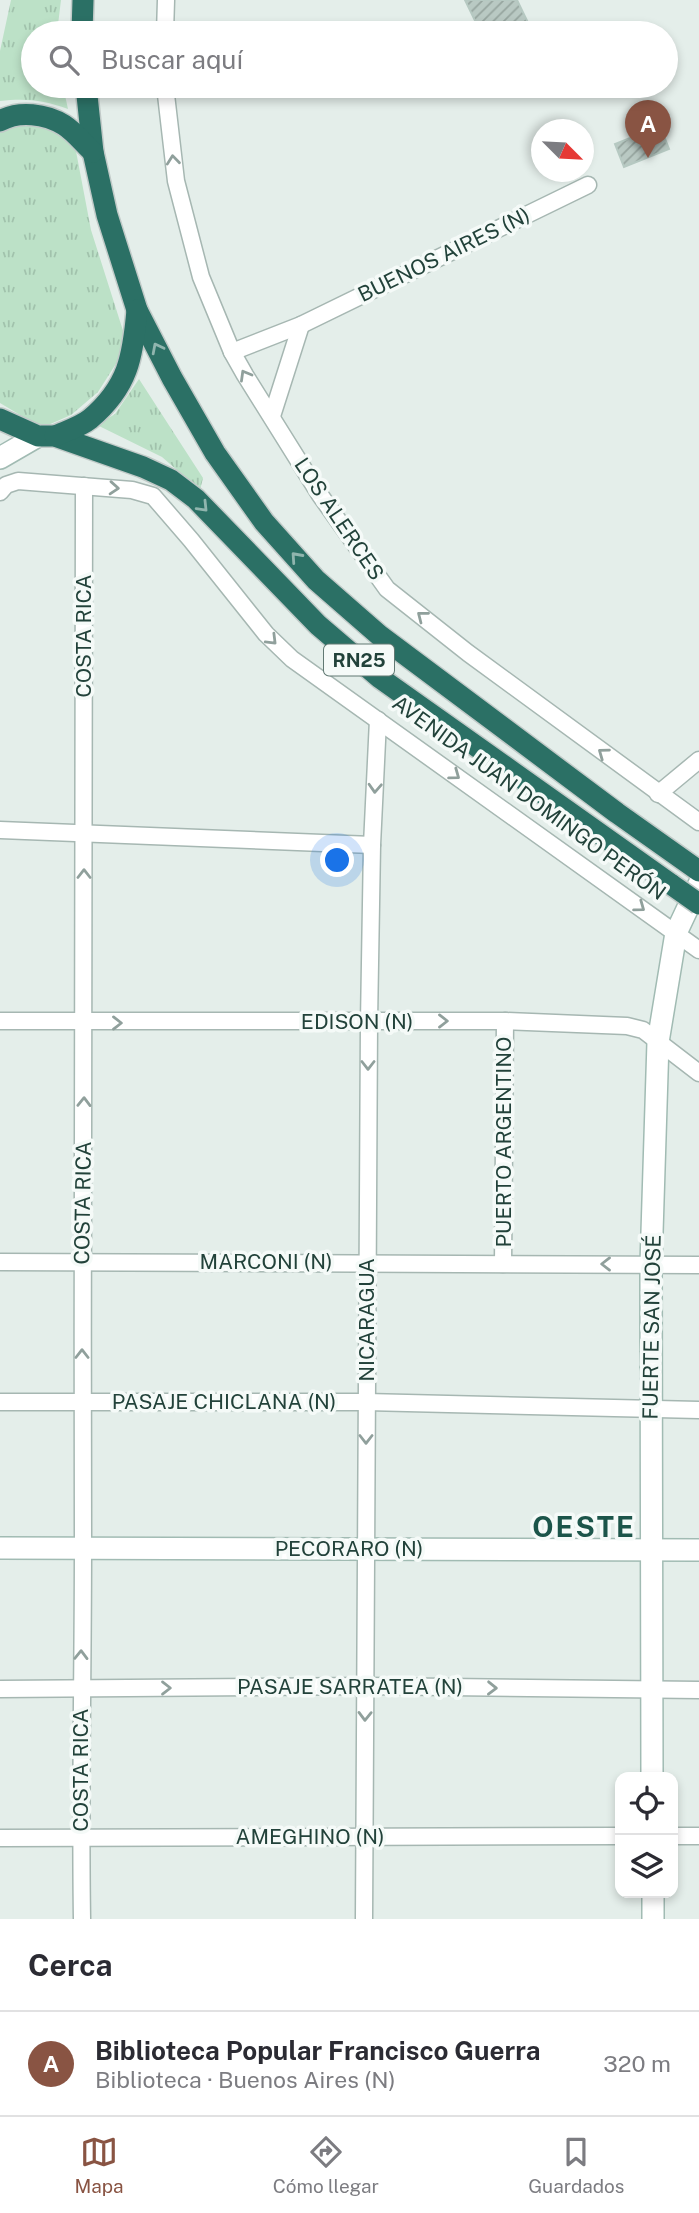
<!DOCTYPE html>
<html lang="es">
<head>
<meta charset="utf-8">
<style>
  :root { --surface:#fff; --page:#f2f2f3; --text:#2b2b33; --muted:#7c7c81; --line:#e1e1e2; --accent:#895443 }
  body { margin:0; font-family:"Public Sans",sans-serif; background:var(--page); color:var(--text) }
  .controls { position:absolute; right:21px; bottom:21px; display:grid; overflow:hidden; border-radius:14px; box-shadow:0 4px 10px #0003 }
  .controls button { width:63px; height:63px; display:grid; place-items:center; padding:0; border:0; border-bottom:2px solid var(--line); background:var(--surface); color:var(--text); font:35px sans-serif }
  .compass { position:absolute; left:531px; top:119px; width:63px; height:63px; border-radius:50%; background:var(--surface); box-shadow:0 4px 10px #0003; rotate:114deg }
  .you { position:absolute; left:338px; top:861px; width:24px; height:24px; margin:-18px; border:5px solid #fff; border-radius:50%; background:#1a73e8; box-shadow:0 0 0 10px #1a73e833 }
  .badge { display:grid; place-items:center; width:46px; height:46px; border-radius:50%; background:var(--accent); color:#fff; font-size:23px; font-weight:700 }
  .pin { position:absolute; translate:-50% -58px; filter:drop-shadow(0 2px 4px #0008) }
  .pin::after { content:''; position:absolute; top:37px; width:24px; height:21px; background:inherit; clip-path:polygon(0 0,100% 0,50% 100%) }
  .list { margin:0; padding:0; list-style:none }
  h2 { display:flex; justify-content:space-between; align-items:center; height:91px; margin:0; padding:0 28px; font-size:30px }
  h2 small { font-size:23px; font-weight:400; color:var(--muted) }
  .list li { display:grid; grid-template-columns:46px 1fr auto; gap:21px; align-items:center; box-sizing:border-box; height:105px; padding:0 28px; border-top:2px solid var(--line) }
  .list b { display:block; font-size:26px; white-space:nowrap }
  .list p { margin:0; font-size:23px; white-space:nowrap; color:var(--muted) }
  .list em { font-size:23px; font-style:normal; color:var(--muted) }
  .icon { flex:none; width:38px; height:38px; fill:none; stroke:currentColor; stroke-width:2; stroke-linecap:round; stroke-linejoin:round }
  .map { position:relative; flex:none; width:699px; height:1919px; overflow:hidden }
  .search { position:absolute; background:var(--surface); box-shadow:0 4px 10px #0003; left:21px; right:21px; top:21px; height:77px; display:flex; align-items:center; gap:18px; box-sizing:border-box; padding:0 24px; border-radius:38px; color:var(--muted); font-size:26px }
  .sheet { height:196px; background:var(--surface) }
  nav { display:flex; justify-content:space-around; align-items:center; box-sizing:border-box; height:98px; border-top:2px solid var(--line); background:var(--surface); font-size:19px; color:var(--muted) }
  nav a { display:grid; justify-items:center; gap:4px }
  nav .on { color:var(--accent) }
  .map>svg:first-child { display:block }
</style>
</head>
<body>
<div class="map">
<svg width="699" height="1919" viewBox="0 0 699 1919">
  <defs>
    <pattern id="grass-tufts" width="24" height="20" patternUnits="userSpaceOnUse" patternTransform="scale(1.75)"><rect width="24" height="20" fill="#bce1c7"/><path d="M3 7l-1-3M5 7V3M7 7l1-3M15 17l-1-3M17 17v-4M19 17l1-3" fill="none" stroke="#a1c2ac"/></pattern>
    <pattern id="building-hatch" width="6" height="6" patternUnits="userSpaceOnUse" patternTransform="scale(1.75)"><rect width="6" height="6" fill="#b9c9c3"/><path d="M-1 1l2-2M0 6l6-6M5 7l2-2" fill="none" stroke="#96a59f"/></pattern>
  </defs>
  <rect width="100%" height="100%" fill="#e4eeea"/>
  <g fill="url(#grass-tufts)">
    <path d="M 11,0 L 61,0 L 57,33 L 33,33 L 33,86 L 63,86 L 68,109 C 44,100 25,98 0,101 L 0,51 Z"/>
    <path d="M 23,121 L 51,130 L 75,146 L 91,230 L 125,337 L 119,359 L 98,392 L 71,415 L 48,425 L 37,425 L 0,403 L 0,127 Z"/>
    <path d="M 139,379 L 203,478 L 200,490 L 162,457 L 97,425 L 115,414 Z"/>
  </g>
  <g fill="url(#building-hatch)" stroke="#b6c9c2" stroke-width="2">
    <path d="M 465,0 L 517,0 L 533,33 L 481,33 Z"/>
    <path d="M 660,126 L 669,149 L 624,167 L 615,144 Z"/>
  </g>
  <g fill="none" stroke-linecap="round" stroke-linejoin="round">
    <defs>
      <g id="street">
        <path d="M 165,33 L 166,0"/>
        <path d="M 165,86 L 176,181 L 201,277 L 232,352 L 245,375 L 320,495 L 387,589 L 468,653 L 699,822"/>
        <path d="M 232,352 L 301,325 L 588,185"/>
        <path d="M 272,416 L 301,325"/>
        <path d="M 0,492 L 6,485 L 18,481 L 132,490 L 153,496 L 191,540 L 266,634 L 292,659 L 699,950"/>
        <path d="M 658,794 L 699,760"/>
        <path d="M 0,830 L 372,845"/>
        <path d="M 0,1021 L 505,1021 L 627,1026 L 643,1030 L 699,1073"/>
        <path d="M 0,1262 L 699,1265"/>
        <path d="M 503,1264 L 505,1021"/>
        <path d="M 0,1402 L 366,1402 L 699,1410"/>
        <path d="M 0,1689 L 365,1686 L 699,1690"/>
        <path d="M 673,1836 L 699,1836"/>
        <path d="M 0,1838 L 620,1836"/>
        <path d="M 82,1919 C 80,1794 83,1669 83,1545 C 82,1192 84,839 84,486"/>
        <path d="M 364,1919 L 369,1022 L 372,845 L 378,720"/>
      </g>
      <g id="secondary">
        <path d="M 0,458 L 38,436"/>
        <path d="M 0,1548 L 699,1550"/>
        <path d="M 652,1777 L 651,1264 L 658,1042 L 676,933 L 699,884"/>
        <path d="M 653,1893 L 653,1919"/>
      </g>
      <g id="highway">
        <path d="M 82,33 L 83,0"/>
        <path d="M 86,86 L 93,152 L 107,215 L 137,310 L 172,378 L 215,453 L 264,522 L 316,580 L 379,635 L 617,813 L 699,871"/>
        <path d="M 0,121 C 19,110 46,114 64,125 C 75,132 84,144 93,152"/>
        <path d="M 0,419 L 38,436 L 55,436 L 143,467 L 171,480 L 196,499 L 318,625 L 380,678 L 672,885"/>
        <path d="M 55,436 C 66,431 80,427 90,419 C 128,387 133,357 137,310"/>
      </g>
    </defs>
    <use href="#street" stroke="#a6b7b2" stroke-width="19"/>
    <use href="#secondary" stroke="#a1bbb3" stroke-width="24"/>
    <use href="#highway" stroke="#c1cac8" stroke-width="24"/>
    <use href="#street" stroke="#fff" stroke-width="16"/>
    <use href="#secondary" stroke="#fff" stroke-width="21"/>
    <use href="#highway" stroke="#2b7065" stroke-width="21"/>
    <defs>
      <path id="highway-bridge" d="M 672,885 L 699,904"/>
    </defs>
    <use href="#highway-bridge" stroke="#c1cac8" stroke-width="24" stroke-linecap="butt"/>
    <use href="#highway-bridge" stroke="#2b7065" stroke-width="21"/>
  </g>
  <defs><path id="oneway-chevron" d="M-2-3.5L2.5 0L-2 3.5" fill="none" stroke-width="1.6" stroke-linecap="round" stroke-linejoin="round" transform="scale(1.75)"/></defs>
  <g stroke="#90a09c">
    <use href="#oneway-chevron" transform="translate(173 160) rotate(-96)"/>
    <use href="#oneway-chevron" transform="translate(245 375) rotate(-120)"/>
    <use href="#oneway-chevron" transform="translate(114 488) rotate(4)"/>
    <use href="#oneway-chevron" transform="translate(422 616) rotate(-142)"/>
    <use href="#oneway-chevron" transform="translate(272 640) rotate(45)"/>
    <use href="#oneway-chevron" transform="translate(603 753) rotate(-144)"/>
    <use href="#oneway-chevron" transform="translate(455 775) rotate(36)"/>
    <use href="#oneway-chevron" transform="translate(375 788) rotate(93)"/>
    <use href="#oneway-chevron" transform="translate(84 874) rotate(-90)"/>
    <use href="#oneway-chevron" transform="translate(640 907) rotate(36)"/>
    <use href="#oneway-chevron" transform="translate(443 1021)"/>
    <use href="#oneway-chevron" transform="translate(117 1023)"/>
    <use href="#oneway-chevron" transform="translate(368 1065) rotate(90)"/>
    <use href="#oneway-chevron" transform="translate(84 1102) rotate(-89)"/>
    <use href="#oneway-chevron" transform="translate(606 1264) rotate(180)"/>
    <use href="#oneway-chevron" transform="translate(82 1354) rotate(-90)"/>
    <use href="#oneway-chevron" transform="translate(366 1439) rotate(90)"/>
    <use href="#oneway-chevron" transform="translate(81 1655) rotate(-89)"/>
    <use href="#oneway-chevron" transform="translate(166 1688)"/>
    <use href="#oneway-chevron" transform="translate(492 1688) rotate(1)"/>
    <use href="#oneway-chevron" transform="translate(365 1716) rotate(91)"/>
  </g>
  <g stroke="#90b5ae">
    <use href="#oneway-chevron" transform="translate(157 348) rotate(-117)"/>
    <use href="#oneway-chevron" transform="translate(203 507) rotate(46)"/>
    <use href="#oneway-chevron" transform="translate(296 557) rotate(-132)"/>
  </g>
  <g text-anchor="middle" stroke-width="7" stroke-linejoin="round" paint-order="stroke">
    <rect fill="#f5faf8" stroke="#617973" stroke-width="2" x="324" y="644.5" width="70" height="31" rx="5"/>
    <g font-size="19" font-weight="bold" fill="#22423a">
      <text x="359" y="667">RN25</text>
    </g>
    <g font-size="21" fill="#22423a" stroke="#f5faf8">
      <text transform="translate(444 255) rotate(-26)" y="7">BUENOS AIRES (N)</text>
      <text transform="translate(339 519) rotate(56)" y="7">LOS ALERCES</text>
      <text transform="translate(84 636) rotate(-90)" y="7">COSTA RICA</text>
      <text transform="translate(529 798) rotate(36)" y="7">AVENIDA JUAN DOMINGO PERÓN</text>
      <text x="357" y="1029">EDISON (N)</text>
      <text transform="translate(504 1142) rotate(-90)" y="7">PUERTO ARGENTINO</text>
      <text transform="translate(83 1203) rotate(-89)" y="7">COSTA RICA</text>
      <text x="266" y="1269">MARCONI (N)</text>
      <text transform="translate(367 1320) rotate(-90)" y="7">NICARAGUA</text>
      <text transform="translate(652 1327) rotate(-89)" y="7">FUERTE SAN JOSÉ</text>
      <text x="224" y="1409">PASAJE CHICLANA (N)</text>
      <text x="349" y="1556">PECORARO (N)</text>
      <text x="350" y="1694">PASAJE SARRATEA (N)</text>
      <text transform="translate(81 1770) rotate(-90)" y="7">COSTA RICA</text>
      <text x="310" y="1844">AMEGHINO (N)</text>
    </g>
    <g font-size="28" font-weight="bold" letter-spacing="2" fill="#1c554a" stroke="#f5faf8">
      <text x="584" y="1537">OESTE</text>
    </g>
  </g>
</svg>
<div class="controls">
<button><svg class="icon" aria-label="locate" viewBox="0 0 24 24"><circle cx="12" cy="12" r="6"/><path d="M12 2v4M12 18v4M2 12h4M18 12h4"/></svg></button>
<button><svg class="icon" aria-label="layers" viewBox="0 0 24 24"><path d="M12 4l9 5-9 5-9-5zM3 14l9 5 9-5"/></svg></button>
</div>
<svg class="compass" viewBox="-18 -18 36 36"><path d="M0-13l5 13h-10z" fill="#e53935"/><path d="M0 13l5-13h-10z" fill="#7c7c81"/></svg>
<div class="you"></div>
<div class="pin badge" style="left:648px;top:158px">A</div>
<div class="search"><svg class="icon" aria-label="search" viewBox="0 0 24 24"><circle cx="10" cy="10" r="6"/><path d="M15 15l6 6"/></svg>Buscar aquí</div>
</div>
<section class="sheet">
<h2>Cerca<small></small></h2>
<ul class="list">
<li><span class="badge">A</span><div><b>Biblioteca Popular Francisco Guerra</b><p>Biblioteca · Buenos Aires (N)</p></div><em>320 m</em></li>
</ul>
</section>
<nav>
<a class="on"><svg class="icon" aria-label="map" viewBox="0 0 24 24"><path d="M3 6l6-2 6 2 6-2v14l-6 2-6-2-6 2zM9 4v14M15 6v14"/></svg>Mapa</a>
<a><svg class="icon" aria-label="directions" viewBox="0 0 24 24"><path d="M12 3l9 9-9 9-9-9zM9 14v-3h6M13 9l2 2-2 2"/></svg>Cómo llegar</a>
<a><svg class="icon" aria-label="saved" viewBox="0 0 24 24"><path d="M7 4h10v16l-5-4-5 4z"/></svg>Guardados</a>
</nav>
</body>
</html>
